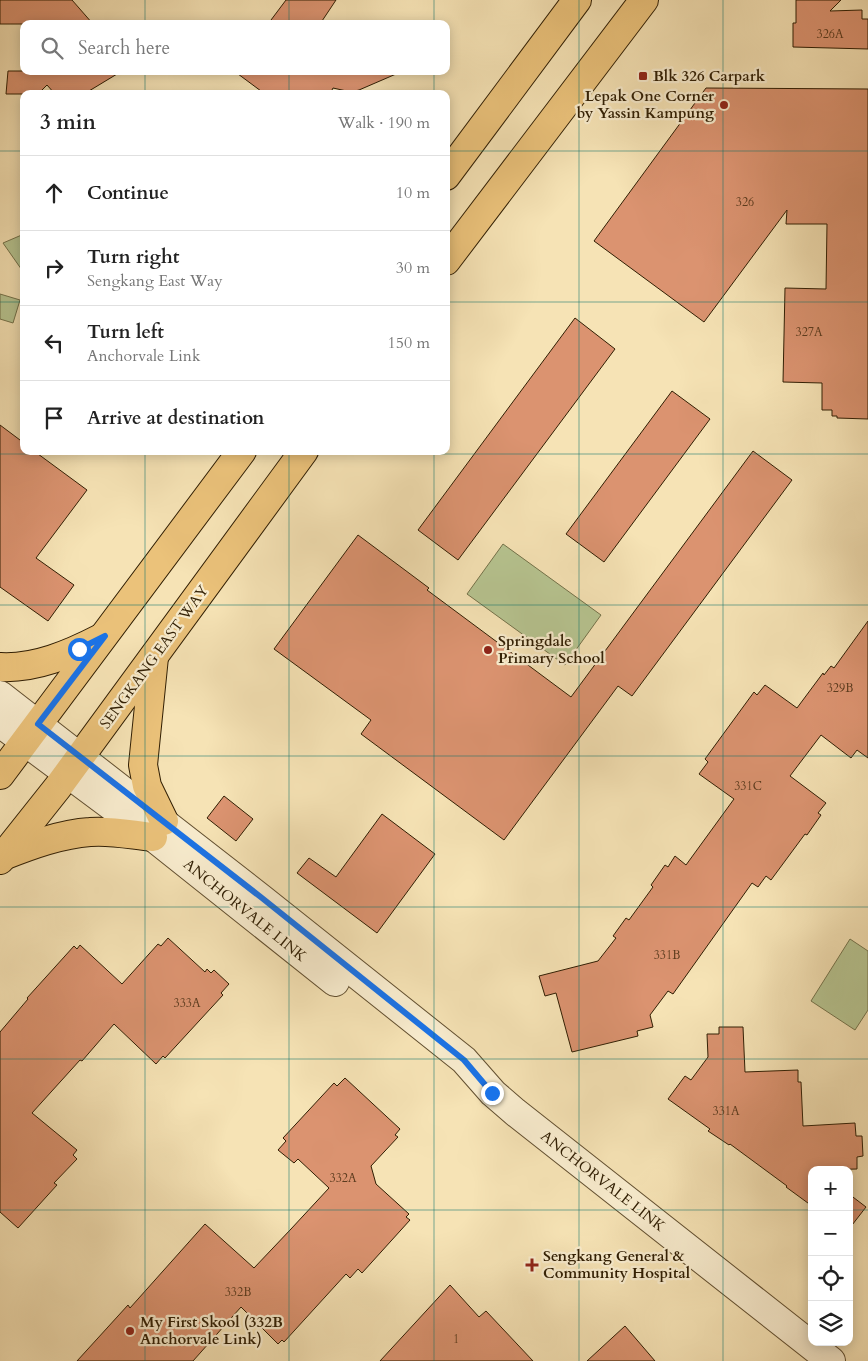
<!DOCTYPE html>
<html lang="en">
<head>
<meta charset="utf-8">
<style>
  :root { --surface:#fff; --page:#f6f6f6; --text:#222; --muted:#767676; --line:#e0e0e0 }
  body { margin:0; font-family:Cardo,serif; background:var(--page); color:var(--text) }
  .controls { position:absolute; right:15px; bottom:15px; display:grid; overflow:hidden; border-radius:10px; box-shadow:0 2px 12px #0003 }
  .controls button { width:45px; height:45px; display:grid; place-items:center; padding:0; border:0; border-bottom:1px solid var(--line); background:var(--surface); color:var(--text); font:25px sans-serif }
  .stop { position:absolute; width:15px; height:15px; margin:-11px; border:4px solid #1a73e8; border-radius:50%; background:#fff }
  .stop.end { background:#1a73e8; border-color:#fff; box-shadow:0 1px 5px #0008 }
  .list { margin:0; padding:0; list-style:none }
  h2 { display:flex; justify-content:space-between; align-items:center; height:65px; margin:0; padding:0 20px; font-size:21px }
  h2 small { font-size:16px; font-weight:400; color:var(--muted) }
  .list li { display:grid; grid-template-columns:32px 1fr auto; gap:15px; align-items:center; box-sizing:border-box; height:75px; padding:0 20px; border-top:1px solid var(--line) }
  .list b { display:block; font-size:19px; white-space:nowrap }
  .list p { margin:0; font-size:16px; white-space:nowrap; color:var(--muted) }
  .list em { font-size:16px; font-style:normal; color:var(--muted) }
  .icon { flex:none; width:28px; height:28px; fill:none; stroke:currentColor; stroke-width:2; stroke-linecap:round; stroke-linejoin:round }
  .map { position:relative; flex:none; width:868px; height:1361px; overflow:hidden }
  .search { position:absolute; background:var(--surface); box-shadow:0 2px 12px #0003; left:20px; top:20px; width:430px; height:55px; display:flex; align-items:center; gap:12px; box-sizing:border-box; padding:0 18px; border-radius:10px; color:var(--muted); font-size:19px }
  .panel { position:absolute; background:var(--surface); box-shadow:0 2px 12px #0003; left:20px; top:90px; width:430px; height:365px; border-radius:10px }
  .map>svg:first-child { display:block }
</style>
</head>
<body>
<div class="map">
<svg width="868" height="1361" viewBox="0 0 868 1361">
  <rect width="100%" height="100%" fill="#f6e3b5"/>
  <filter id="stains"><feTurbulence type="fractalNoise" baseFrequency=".004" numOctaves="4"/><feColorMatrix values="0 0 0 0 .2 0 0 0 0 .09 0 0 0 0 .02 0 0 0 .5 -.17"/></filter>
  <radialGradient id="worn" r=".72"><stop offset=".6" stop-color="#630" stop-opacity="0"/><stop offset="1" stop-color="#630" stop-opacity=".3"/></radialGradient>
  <g fill="#b7c591" stroke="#74724a">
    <path d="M 24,234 L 24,273 L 3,243 Z"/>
    <path d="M 0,294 L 20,300 L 13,323 L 0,319 Z"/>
    <path d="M 503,544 L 601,615 L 565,665 L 467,594 Z"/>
    <path d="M 850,939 L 868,951 L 868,1010 L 855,1030 L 811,1001 Z"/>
  </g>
  <g fill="#db9370" stroke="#301e03">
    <path d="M 0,0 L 72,0 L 93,24 L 0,24 Z"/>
    <path d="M 286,0 L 336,0 L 320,24 L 268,24 Z"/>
    <path d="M 796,0 L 841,0 L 830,11 L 862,10 L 862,19 L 868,19 L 868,49 L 793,47 L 793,23 L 796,23 Z"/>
    <path d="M 8,71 L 122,71 L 84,94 L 55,94 L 47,85 L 38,94 L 6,94 Z"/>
    <path d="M 234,71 L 403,71 L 359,90 L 351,92 L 333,88 L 330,94 L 265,94 Z"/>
    <path d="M 706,88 L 868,89 L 868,419 L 837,418 L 837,416 L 832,416 L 832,410 L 822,410 L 822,383 L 783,382 L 785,288 L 826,289 L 827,224 L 786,224 L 787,210 L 704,322 L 594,241 Z"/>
    <path d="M 575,318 L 615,349 L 458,560 L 418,530 Z"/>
    <path d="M 672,391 L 710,419 L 604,562 L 566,534 Z"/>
    <path d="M 0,425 L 24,443 L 24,451 L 34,451 L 87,490 L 36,558 L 74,585 L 48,621 L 0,587 Z"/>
    <path d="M 753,451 L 792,480 L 632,696 L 618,686 L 504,840 L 361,734 L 371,720 L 274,649 L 358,535 L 429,588 L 427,590 L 571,697 Z"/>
    <path d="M 868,621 L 868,758 L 857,750 L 851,758 L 821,735 L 790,776 L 826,803 L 818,813 L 821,815 L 807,835 L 805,834 L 771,880 L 766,876 L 758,887 L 752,883 L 673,994 L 668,991 L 650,1015 L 653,1027 L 637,1031 L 638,1036 L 572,1052 L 556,993 L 545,996 L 539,976 L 598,961 L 616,938 L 613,936 L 626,918 L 629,920 L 653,887 L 651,885 L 665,865 L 668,867 L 675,856 L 686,865 L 734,799 L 699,774 L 708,762 L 705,759 L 754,692 L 757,695 L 765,685 L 797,708 L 823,673 L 824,675 L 831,666 L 834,668 Z"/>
    <path d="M 224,796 L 253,819 L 236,841 L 207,818 Z"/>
    <path d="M 382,814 L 435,854 L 377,933 L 297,873 L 309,858 L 336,877 Z"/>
    <path d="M 168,938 L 205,972 L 207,969 L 211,973 L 214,970 L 229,984 L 221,993 L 223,995 L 165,1058 L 163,1056 L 156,1064 L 114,1024 L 82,1061 L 80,1060 L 32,1113 L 77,1150 L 73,1155 L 77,1159 L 54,1183 L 57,1185 L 18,1228 L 0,1212 L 0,1032 L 28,999 L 27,998 L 74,946 L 77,949 L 80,945 L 122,984 L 158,944 L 161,946 Z"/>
    <path d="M 719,1027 L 743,1027 L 745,1072 L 798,1070 L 798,1082 L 801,1082 L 803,1126 L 855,1123 L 856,1136 L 862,1136 L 863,1156 L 857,1157 L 857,1169 L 812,1170 L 812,1206 L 786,1187 L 787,1186 L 730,1144 L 729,1145 L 708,1131 L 710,1129 L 668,1099 L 685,1076 L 691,1080 L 708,1057 L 707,1034 L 719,1034 Z"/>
    <path d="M 345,1078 L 400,1129 L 395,1135 L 398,1137 L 371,1166 L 376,1184 L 409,1214 L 406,1217 L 410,1220 L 362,1273 L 358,1269 L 350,1278 L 346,1274 L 284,1342 L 282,1340 L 278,1344 L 241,1307 L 193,1361 L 77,1361 L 128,1305 L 130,1308 L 205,1224 L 254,1268 L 291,1229 L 329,1188 L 298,1159 L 294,1163 L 278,1150 L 286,1141 L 283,1138 L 334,1083 L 337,1086 Z"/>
    <path d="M 849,1194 L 866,1207 L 849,1229 Z"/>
    <path d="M 450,1285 L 479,1317 L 486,1311 L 533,1361 L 380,1361 Z"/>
    <path d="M 625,1326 L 655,1361 L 587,1361 Z"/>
  </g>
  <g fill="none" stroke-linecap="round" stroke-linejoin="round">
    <defs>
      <g id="minor">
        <path d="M 0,695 L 262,899 L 464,1060 L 493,1093 L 515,1112 L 831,1361"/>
        <path d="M 0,723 L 153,837 L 335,982"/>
      </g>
      <g id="major">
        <path d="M 446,176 L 577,0"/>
        <path d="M 446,261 L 644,0"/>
        <path d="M 154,657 L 143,765 L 147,786 L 164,821"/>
        <path d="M 0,667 C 35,669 70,654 101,638"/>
        <path d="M 0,775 L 242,451"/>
        <path d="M 3,856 C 31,845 61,834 90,832 C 111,830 132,835 153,837"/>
        <path d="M 0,860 L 58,787 L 304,451"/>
      </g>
    </defs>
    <use href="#minor" stroke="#624f30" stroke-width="30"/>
    <use href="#major" stroke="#301e03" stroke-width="30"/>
    <use href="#minor" stroke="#f9edcf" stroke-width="28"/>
    <use href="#major" stroke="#ebc27a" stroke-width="28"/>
  </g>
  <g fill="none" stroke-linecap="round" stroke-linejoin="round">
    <path stroke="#1a73e8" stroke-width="6" d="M 79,649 L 105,636 L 38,724 L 262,898 L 464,1060 L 492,1093"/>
  </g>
  <path fill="none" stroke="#0f766e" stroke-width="1" stroke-opacity="0.55" d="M 145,0 L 145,24M 289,0 L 289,24M 434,0 L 434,24M 579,0 L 579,1361M 723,0 L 723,1361M 145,71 L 145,94M 289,71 L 289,94M 434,71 L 434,94M 0,151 L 24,151M 446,151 L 868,151M 0,302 L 24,302M 446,302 L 868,302M 145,451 L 145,1361M 289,451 L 289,1361M 434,451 L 434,1361M 0,454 L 868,454M 0,605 L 868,605M 0,756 L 868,756M 0,907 L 868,907M 0,1059 L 868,1059M 0,1210 L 812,1210M 849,1210 L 868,1210"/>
  <g fill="#8f2418" stroke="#f9edcf" stroke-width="2">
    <rect x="638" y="71" width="10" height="10" rx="2.5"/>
    <circle cx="724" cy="105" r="5"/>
    <circle cx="488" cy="650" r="5"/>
    <path d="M529.5 1257.5h5v5h5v5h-5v5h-5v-5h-5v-5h5z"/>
    <circle cx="130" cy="1331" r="5"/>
  </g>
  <g text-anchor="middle" stroke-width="4.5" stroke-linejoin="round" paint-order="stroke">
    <g font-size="12" fill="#5b3b1e">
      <text x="830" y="38">326A</text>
      <text x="745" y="206">326</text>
      <text x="809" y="336">327A</text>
      <text x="840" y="692">329B</text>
      <text x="748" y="790">331C</text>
      <text x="667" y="959">331B</text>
      <text x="187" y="1007">333A</text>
      <text x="726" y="1115">331A</text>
      <text x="343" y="1182">332A</text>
      <text x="238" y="1296">332B</text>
      <text x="456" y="1343">1</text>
    </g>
    <g font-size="15" font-weight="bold" fill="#301e03" stroke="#f9edcf" text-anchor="start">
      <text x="653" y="81">Blk 326 Carpark</text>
      <text x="714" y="101" text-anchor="end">Lepak One Corner<tspan x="714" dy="17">by Yassin Kampung</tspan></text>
      <text x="498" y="646">Springdale<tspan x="498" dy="17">Primary School</tspan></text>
      <text x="543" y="1261">Sengkang General &amp;<tspan x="543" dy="17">Community Hospital</tspan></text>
      <text x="140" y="1327">My First Skool (332B<tspan x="140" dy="17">Anchorvale Link)</tspan></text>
    </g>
    <g font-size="15" fill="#301e03" stroke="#f9edcf">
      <text transform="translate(154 657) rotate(-54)" y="5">SENGKANG EAST WAY</text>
      <text transform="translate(245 910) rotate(39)" y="5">ANCHORVALE LINK</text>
      <text transform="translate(603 1181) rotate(38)" y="5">ANCHORVALE LINK</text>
    </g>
  </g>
  <rect width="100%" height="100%" filter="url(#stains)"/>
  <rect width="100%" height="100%" fill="url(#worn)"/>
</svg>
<div class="controls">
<button>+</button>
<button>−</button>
<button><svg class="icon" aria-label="locate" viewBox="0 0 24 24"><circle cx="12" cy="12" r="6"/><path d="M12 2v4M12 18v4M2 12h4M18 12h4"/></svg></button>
<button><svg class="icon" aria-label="layers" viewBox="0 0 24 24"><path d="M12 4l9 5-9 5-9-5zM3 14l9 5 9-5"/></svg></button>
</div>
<div class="stop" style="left:79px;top:649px"></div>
<div class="stop end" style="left:492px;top:1093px"></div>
<div class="search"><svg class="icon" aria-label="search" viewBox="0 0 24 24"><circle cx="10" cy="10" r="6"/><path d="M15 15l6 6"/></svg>Search here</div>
<section class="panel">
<h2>3 min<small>Walk · 190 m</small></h2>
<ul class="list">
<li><svg class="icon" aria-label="ahead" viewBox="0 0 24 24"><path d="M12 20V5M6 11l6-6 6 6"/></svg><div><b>Continue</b></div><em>10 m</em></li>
<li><svg class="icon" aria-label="right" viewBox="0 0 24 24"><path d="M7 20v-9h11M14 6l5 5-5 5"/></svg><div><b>Turn right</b><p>Sengkang East Way</p></div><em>30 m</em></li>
<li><svg class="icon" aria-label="left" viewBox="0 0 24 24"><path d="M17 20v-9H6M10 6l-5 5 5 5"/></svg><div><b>Turn left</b><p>Anchorvale Link</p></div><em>150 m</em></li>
<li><svg class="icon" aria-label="arrive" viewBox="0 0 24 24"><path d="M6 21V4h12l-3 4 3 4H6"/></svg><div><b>Arrive at destination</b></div></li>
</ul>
</section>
</div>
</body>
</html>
